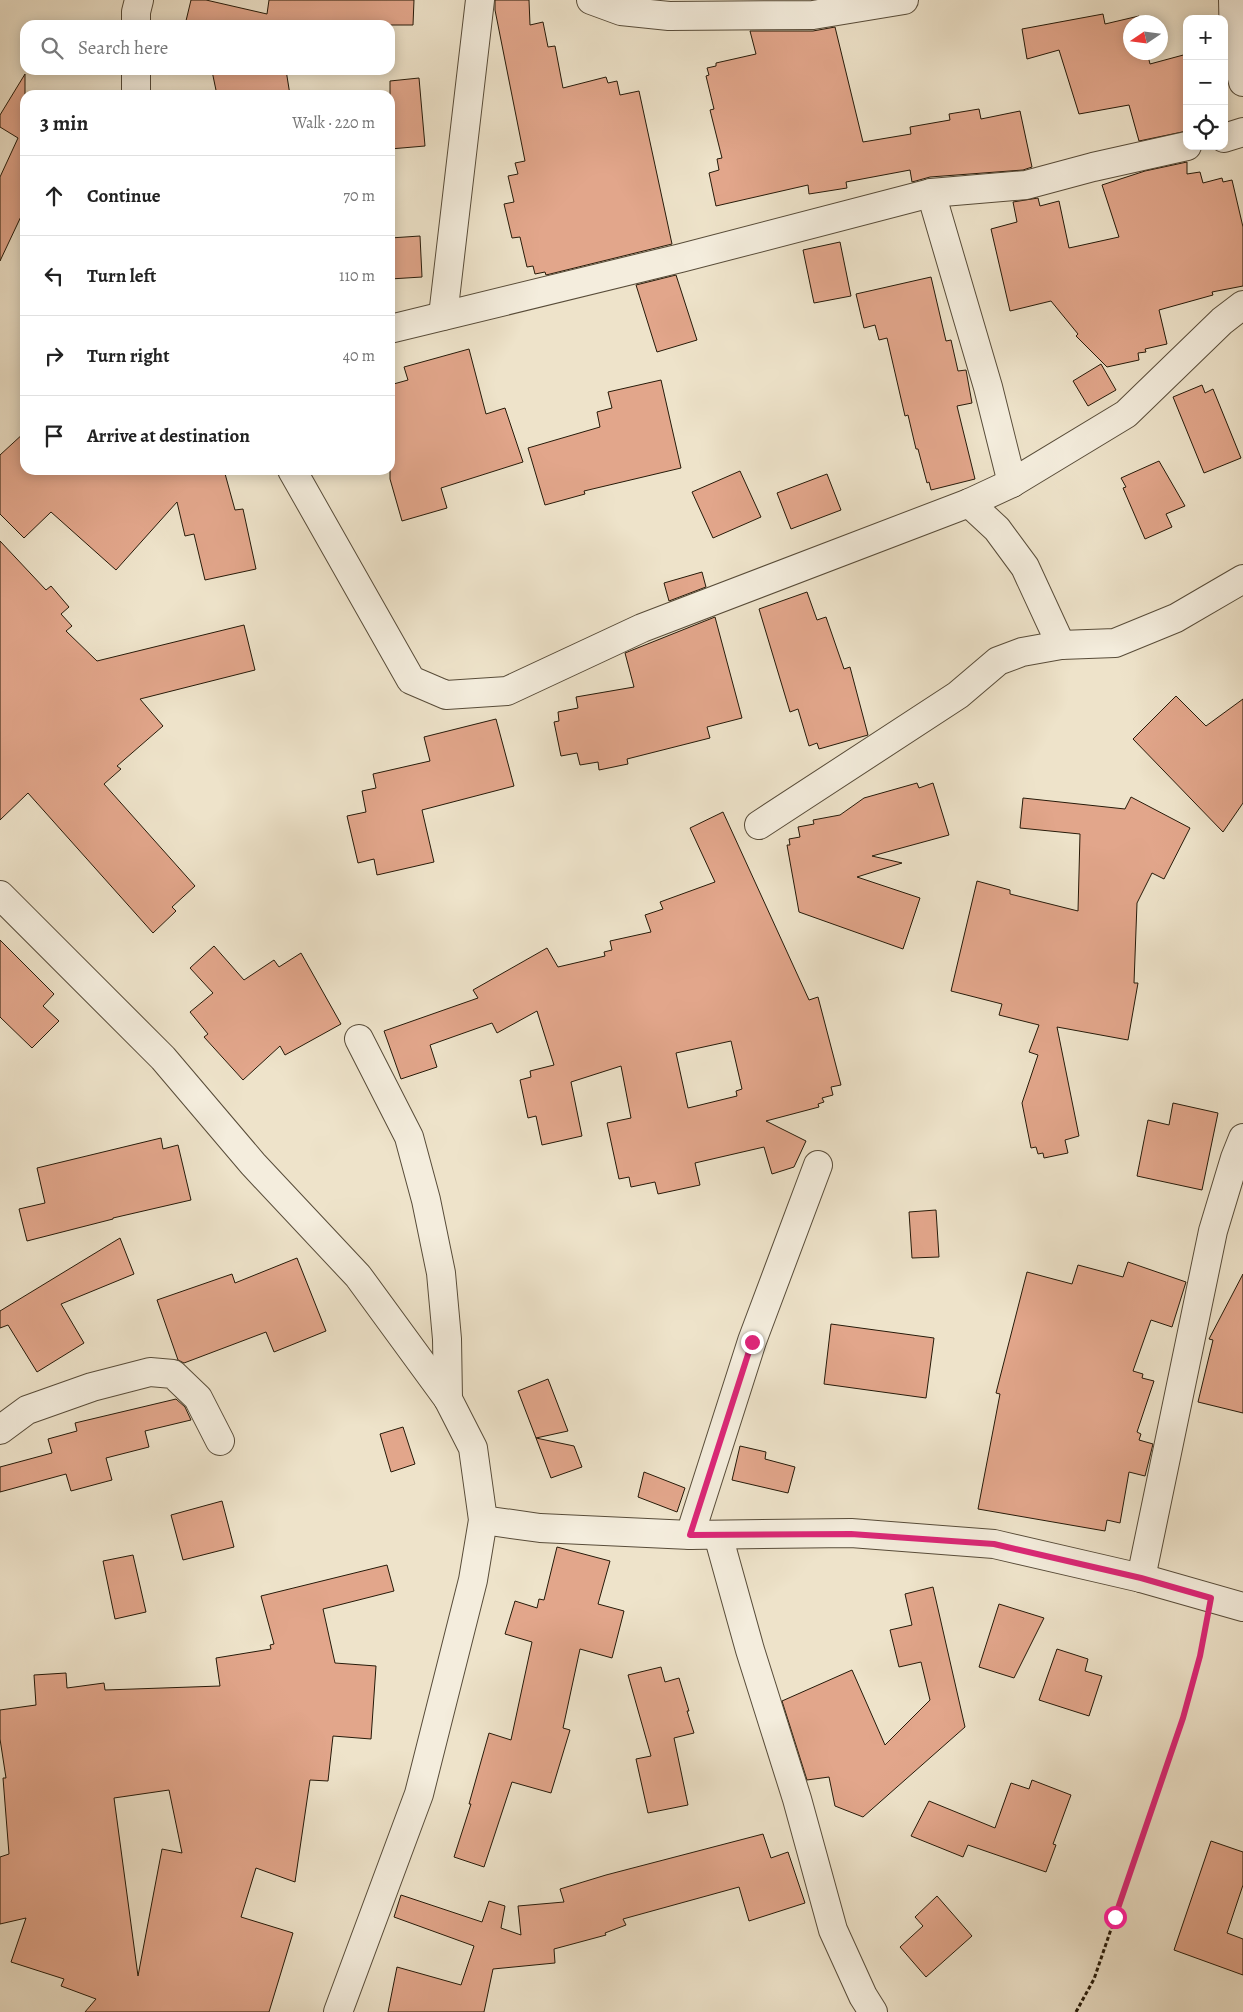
<!DOCTYPE html>
<html lang="en">
<head>
<meta charset="utf-8">
<style>
  :root { --surface:#fff; --page:#f6f6f6; --text:#222; --muted:#767676; --line:#e0e0e0 }
  body { margin:0; font-family:Alegreya,serif; background:var(--page); color:var(--text) }
  .controls { position:absolute; right:15px; top:15px; display:grid; overflow:hidden; border-radius:10px; box-shadow:0 2px 12px #0003 }
  .controls button { width:45px; height:45px; display:grid; place-items:center; padding:0; border:0; border-bottom:1px solid var(--line); background:var(--surface); color:var(--text); font:25px sans-serif }
  .compass { position:absolute; left:1123px; top:15px; width:45px; height:45px; border-radius:50%; background:var(--surface); box-shadow:0 2px 12px #0003; rotate:257deg }
  .stop { position:absolute; width:15px; height:15px; margin:-11px; border:4px solid #db2777; border-radius:50%; background:#fff }
  .stop.end { background:#db2777; border-color:#fff; box-shadow:0 1px 5px #0008 }
  .list { margin:0; padding:0; list-style:none }
  h2 { display:flex; justify-content:space-between; align-items:center; height:65px; margin:0; padding:0 20px; font-size:21px }
  h2 small { font-size:16px; font-weight:400; color:var(--muted) }
  .list li { display:grid; grid-template-columns:32px 1fr auto; gap:15px; align-items:center; box-sizing:border-box; height:80px; padding:0 20px; border-top:1px solid var(--line) }
  .list b { display:block; font-size:19px; white-space:nowrap }
  .list em { font-size:16px; font-style:normal; color:var(--muted) }
  .icon { flex:none; width:28px; height:28px; fill:none; stroke:currentColor; stroke-width:2; stroke-linecap:round; stroke-linejoin:round }
  .map { position:relative; flex:none; width:1243px; height:2012px; overflow:hidden }
  .search { position:absolute; background:var(--surface); box-shadow:0 2px 12px #0003; left:20px; top:20px; width:375px; height:55px; display:flex; align-items:center; gap:12px; box-sizing:border-box; padding:0 18px; border-radius:15px; color:var(--muted); font-size:19px }
  .panel { position:absolute; background:var(--surface); box-shadow:0 2px 12px #0003; left:20px; top:90px; width:375px; height:385px; border-radius:15px }
  .map>svg:first-child { display:block }
</style>
</head>
<body>
<div class="map">
<svg width="1243" height="2012" viewBox="0 0 1243 2012">
  <rect width="100%" height="100%" fill="#eee3ca"/>
  <filter id="stains"><feTurbulence type="fractalNoise" baseFrequency=".004" numOctaves="4"/><feColorMatrix values="0 0 0 0 .2 0 0 0 0 .09 0 0 0 0 .02 0 0 0 .5 -.17"/></filter>
  <radialGradient id="worn" r=".72"><stop offset=".6" stop-color="#630" stop-opacity="0"/><stop offset="1" stop-color="#630" stop-opacity=".3"/></radialGradient>
  <g fill="#e2a68b" stroke="#261a09" fill-rule="evenodd">
    <path d="M 191,0 L 206,0 L 267,14 L 269,0 L 414,0 L 413,25 L 185,25 Z"/>
    <path d="M 495,0 L 529,0 L 530,25 L 543,22 L 548,47 L 555,46 L 563,88 L 606,77 L 608,83 L 617,81 L 620,95 L 639,91 L 672,244 L 546,275 L 545,272 L 535,274 L 533,266 L 527,267 L 520,237 L 512,238 L 504,204 L 514,202 L 508,176 L 518,174 L 515,163 L 525,161 L 495,10 Z"/>
    <path d="M 1103,14 L 1105,24 L 1139,16 L 1141,22 L 1130,22 L 1130,52 L 1147,52 L 1150,64 L 1187,54 L 1187,131 L 1139,141 L 1129,105 L 1079,114 L 1059,50 L 1027,59 L 1022,29 Z"/>
    <path d="M 835,27 L 863,142 L 911,134 L 910,127 L 950,120 L 949,114 L 979,109 L 981,119 L 1020,111 L 1032,167 L 1023,170 L 930,177 L 912,182 L 910,170 L 846,182 L 847,188 L 809,194 L 808,185 L 716,206 L 709,173 L 719,170 L 717,159 L 722,158 L 710,110 L 714,109 L 706,76 L 709,75 L 707,68 L 716,66 L 716,63 L 756,54 L 750,31 L 813,31 Z"/>
    <path d="M 215,70 L 286,70 L 290,95 L 217,95 L 212,71 Z"/>
    <path d="M 25,74 L 25,208 L 0,261 L 0,177 L 18,138 L 0,127 L 0,115 Z"/>
    <path d="M 419,78 L 425,146 L 390,149 L 390,81 Z"/>
    <path d="M 1187,162 L 1187,174 L 1200,172 L 1203,183 L 1222,178 L 1223,182 L 1232,180 L 1243,227 L 1243,286 L 1212,292 L 1213,295 L 1159,310 L 1167,344 L 1145,349 L 1146,352 L 1138,353 L 1139,360 L 1107,367 L 1076,336 L 1078,334 L 1051,301 L 1010,311 L 991,229 L 1017,222 L 1013,202 L 1038,198 L 1040,206 L 1059,201 L 1069,248 L 1119,237 L 1102,185 L 1145,171 Z"/>
    <path d="M 420,236 L 422,277 L 390,279 L 390,238 Z"/>
    <path d="M 840,242 L 851,296 L 814,303 L 803,250 Z"/>
    <path d="M 676,275 L 697,340 L 657,352 L 636,285 Z"/>
    <path d="M 931,277 L 946,341 L 951,340 L 958,371 L 966,370 L 972,403 L 957,406 L 975,479 L 931,490 L 929,482 L 927,483 L 918,449 L 916,449 L 908,415 L 905,416 L 887,338 L 879,340 L 875,325 L 864,328 L 856,294 Z"/>
    <path d="M 469,349 L 486,414 L 505,408 L 523,462 L 441,488 L 447,508 L 402,521 L 390,479 L 390,385 L 408,380 L 404,367 Z"/>
    <path d="M 1101,364 L 1116,390 L 1088,406 L 1073,381 Z"/>
    <path d="M 661,380 L 681,468 L 584,491 L 585,494 L 545,505 L 528,448 L 600,427 L 597,412 L 612,408 L 608,392 Z"/>
    <path d="M 1202,385 L 1205,393 L 1213,389 L 1241,458 L 1204,473 L 1173,397 Z"/>
    <path d="M 25,432 L 25,470 L 224,470 L 235,510 L 243,509 L 256,569 L 205,580 L 194,534 L 185,536 L 177,502 L 116,570 L 51,512 L 24,538 L 0,514 L 0,455 Z"/>
    <path d="M 1159,461 L 1185,506 L 1166,514 L 1172,527 L 1145,539 L 1123,488 L 1126,487 L 1121,478 Z"/>
    <path d="M 740,471 L 761,517 L 713,538 L 692,492 Z"/>
    <path d="M 827,474 L 841,510 L 791,529 L 777,493 Z"/>
    <path d="M 0,541 L 46,590 L 51,586 L 69,607 L 61,614 L 72,626 L 66,631 L 97,661 L 244,625 L 255,670 L 140,699 L 163,726 L 117,766 L 121,769 L 104,784 L 195,886 L 172,907 L 176,911 L 153,933 L 28,793 L 0,820 Z"/>
    <path d="M 702,572 L 706,587 L 669,601 L 664,583 Z"/>
    <path d="M 807,592 L 817,620 L 826,617 L 844,669 L 850,667 L 868,735 L 819,749 L 817,743 L 809,746 L 798,709 L 790,712 L 759,609 Z"/>
    <path d="M 715,617 L 742,718 L 707,727 L 710,738 L 627,759 L 628,764 L 599,770 L 598,762 L 580,765 L 577,753 L 561,756 L 554,722 L 559,721 L 558,712 L 578,708 L 576,697 L 634,687 L 625,653 Z"/>
    <path d="M 1176,696 L 1206,726 L 1243,699 L 1243,803 L 1223,832 L 1133,739 Z"/>
    <path d="M 496,719 L 514,786 L 422,810 L 434,862 L 377,875 L 374,859 L 358,863 L 347,816 L 366,812 L 362,791 L 376,788 L 373,774 L 430,761 L 424,737 Z"/>
    <path d="M 917,783 L 919,788 L 933,783 L 949,835 L 872,856 L 902,863 L 857,877 L 920,898 L 903,949 L 799,912 L 787,845 L 790,845 L 789,839 L 800,837 L 798,827 L 814,824 L 813,820 L 840,815 L 864,798 Z"/>
    <path d="M 1131,797 L 1190,828 L 1164,879 L 1152,873 L 1137,903 L 1134,983 L 1138,983 L 1128,1040 L 1057,1027 L 1079,1136 L 1065,1140 L 1068,1153 L 1044,1158 L 1043,1153 L 1038,1154 L 1036,1147 L 1031,1148 L 1022,1103 L 1038,1055 L 1029,1052 L 1039,1025 L 999,1015 L 1002,1004 L 951,991 L 977,881 L 1010,890 L 1010,894 L 1078,911 L 1080,834 L 1020,828 L 1023,798 L 1125,809 Z"/>
    <path d="M 723,812 L 809,1000 L 818,997 L 841,1085 L 831,1087 L 833,1095 L 822,1098 L 824,1102 L 818,1104 L 819,1107 L 766,1121 L 806,1141 L 794,1167 L 772,1174 L 764,1147 L 695,1163 L 700,1185 L 658,1194 L 655,1182 L 631,1187 L 629,1177 L 619,1179 L 607,1123 L 631,1118 L 621,1066 L 571,1082 L 582,1136 L 542,1145 L 536,1116 L 528,1118 L 520,1080 L 531,1077 L 530,1071 L 554,1065 L 537,1011 L 497,1033 L 492,1023 L 430,1045 L 437,1067 L 401,1079 L 384,1031 L 478,998 L 473,990 L 547,948 L 558,967 L 605,956 L 604,952 L 612,950 L 610,941 L 651,932 L 645,915 L 663,909 L 660,902 L 715,882 L 690,828 ZM 731,1041 L 742,1089 L 736,1091 L 737,1096 L 688,1108 L 676,1053 Z"/>
    <path d="M 0,940 L 54,994 L 43,1006 L 59,1021 L 32,1048 L 0,1017 Z"/>
    <path d="M 214,946 L 244,980 L 274,960 L 279,967 L 301,953 L 341,1024 L 285,1055 L 280,1046 L 243,1080 L 204,1037 L 208,1034 L 190,1012 L 213,993 L 190,968 Z"/>
    <path d="M 1173,1103 L 1218,1113 L 1202,1190 L 1137,1176 L 1148,1120 L 1169,1125 Z"/>
    <path d="M 161,1138 L 163,1149 L 178,1145 L 191,1200 L 113,1218 L 113,1219 L 27,1241 L 19,1209 L 45,1203 L 37,1168 Z"/>
    <path d="M 936,1210 L 939,1257 L 912,1258 L 909,1212 Z"/>
    <path d="M 120,1238 L 134,1274 L 61,1304 L 84,1343 L 37,1372 L 8,1325 L 0,1328 L 0,1311 Z"/>
    <path d="M 297,1258 L 326,1331 L 274,1352 L 266,1332 L 184,1363 L 178,1360 L 157,1300 L 232,1274 L 235,1283 Z"/>
    <path d="M 1128,1262 L 1186,1282 L 1172,1327 L 1151,1320 L 1133,1371 L 1143,1374 L 1142,1378 L 1154,1381 L 1137,1432 L 1141,1434 L 1139,1440 L 1153,1444 L 1145,1476 L 1129,1472 L 1120,1523 L 1107,1520 L 1105,1531 L 978,1509 L 1000,1394 L 996,1393 L 1027,1272 L 1072,1284 L 1078,1265 L 1123,1277 Z"/>
    <path d="M 1243,1274 L 1243,1413 L 1198,1402 L 1213,1340 L 1209,1339 Z"/>
    <path d="M 831,1324 L 934,1338 L 926,1398 L 824,1384 Z"/>
    <path d="M 548,1379 L 568,1431 L 536,1438 L 518,1391 Z"/>
    <path d="M 176,1399 L 185,1407 L 191,1420 L 145,1431 L 149,1447 L 106,1458 L 112,1480 L 71,1491 L 66,1474 L 0,1492 L 0,1467 L 52,1453 L 48,1439 L 77,1431 L 75,1423 Z"/>
    <path d="M 403,1427 L 415,1464 L 391,1472 L 380,1434 Z"/>
    <path d="M 536,1438 L 574,1446 L 582,1467 L 551,1478 Z"/>
    <path d="M 740,1446 L 766,1452 L 765,1459 L 795,1467 L 788,1493 L 732,1480 Z"/>
    <path d="M 644,1472 L 685,1488 L 677,1512 L 638,1497 Z"/>
    <path d="M 222,1501 L 234,1547 L 183,1560 L 171,1515 Z"/>
    <path d="M 557,1547 L 610,1561 L 598,1604 L 624,1611 L 612,1658 L 580,1649 L 563,1728 L 570,1730 L 551,1793 L 512,1782 L 484,1867 L 454,1857 L 471,1804 L 469,1804 L 489,1733 L 511,1740 L 532,1642 L 505,1634 L 515,1601 L 537,1608 L 539,1599 L 544,1600 Z"/>
    <path d="M 133,1555 L 146,1612 L 115,1619 L 103,1561 Z"/>
    <path d="M 387,1565 L 394,1591 L 323,1609 L 335,1663 L 376,1666 L 371,1739 L 333,1736 L 328,1781 L 310,1780 L 295,1882 L 256,1868 L 241,1917 L 293,1933 L 269,2012 L 85,2012 L 96,1999 L 61,1986 L 64,1979 L 11,1962 L 26,1918 L 0,1924 L 0,1857 L 9,1854 L 3,1778 L 6,1778 L 0,1739 L 0,1710 L 36,1705 L 34,1675 L 66,1673 L 67,1688 L 104,1683 L 105,1690 L 220,1686 L 216,1658 L 271,1649 L 270,1645 L 274,1644 L 261,1596 ZM 169,1790 L 182,1853 L 162,1849 L 138,1976 L 114,1798 Z"/>
    <path d="M 933,1587 L 965,1727 L 863,1817 L 835,1806 L 829,1777 L 807,1780 L 782,1701 L 852,1670 L 885,1745 L 930,1700 L 921,1662 L 899,1667 L 890,1630 L 912,1625 L 905,1594 Z"/>
    <path d="M 999,1604 L 1044,1618 L 1014,1678 L 979,1667 Z"/>
    <path d="M 1057,1649 L 1088,1659 L 1085,1671 L 1102,1676 L 1089,1716 L 1039,1700 Z"/>
    <path d="M 661,1667 L 665,1682 L 679,1678 L 689,1711 L 687,1711 L 694,1733 L 674,1738 L 688,1805 L 648,1813 L 636,1759 L 651,1756 L 628,1675 Z"/>
    <path d="M 1032,1780 L 1071,1795 L 1053,1844 L 1056,1845 L 1046,1872 L 968,1845 L 963,1857 L 911,1836 L 929,1801 L 995,1828 L 1011,1783 L 1029,1789 Z"/>
    <path d="M 763,1834 L 771,1858 L 788,1852 L 805,1903 L 749,1921 L 739,1887 L 623,1919 L 626,1925 L 605,1933 L 606,1935 L 554,1949 L 555,1963 L 493,1969 L 484,2012 L 388,2012 L 397,1967 L 461,1985 L 474,1946 L 394,1917 L 401,1895 L 482,1922 L 489,1901 L 505,1906 L 501,1928 L 521,1935 L 518,1906 L 564,1902 L 560,1889 L 606,1875 Z"/>
    <path d="M 1211,1841 L 1243,1852 L 1243,1885 L 1227,1933 L 1243,1939 L 1243,1975 L 1174,1950 Z"/>
    <path d="M 937,1896 L 972,1936 L 926,1977 L 900,1947 L 923,1926 L 915,1917 Z"/>
  </g>
  <g fill="none" stroke-linecap="round" stroke-linejoin="round">
    <defs>
      <g id="minor">
        <path d="M 591,0 L 621,11 L 669,16 L 813,15 L 904,0"/>
        <path d="M 1233,0 L 1234,45 L 1243,82"/>
        <path d="M 136,25 L 136,12 L 139,0"/>
        <path d="M 136,70 L 136,95"/>
        <path d="M 1224,138 L 1243,132"/>
        <path d="M 931,193 L 988,387 L 1012,483"/>
        <path d="M 443,316 L 480,0"/>
        <path d="M 390,329 L 681,258 L 931,193 L 1026,185 L 1093,167 L 1187,146"/>
        <path d="M 292,470 L 411,680 L 446,695 L 507,691 L 642,628 L 969,503 L 1012,483 L 1126,414 L 1222,321 L 1243,305"/>
        <path d="M 969,503 L 997,529 L 1025,567 L 1061,645"/>
        <path d="M 759,825 L 958,695 L 998,661 L 1022,652 L 1061,645 L 1115,643 L 1176,618 L 1243,579"/>
        <path d="M 0,895 L 163,1058 L 253,1164 L 358,1276 L 448,1399 L 473,1448 L 483,1520 L 473,1580 L 419,1794 L 338,2012"/>
        <path d="M 359,1039 L 409,1137 L 426,1200 L 441,1273 L 447,1339 L 448,1399"/>
        <path d="M 0,1430 L 27,1410 L 92,1387 L 150,1372 L 173,1374 L 198,1398 L 220,1441"/>
        <path d="M 483,1520 L 540,1528 L 690,1535 L 851,1533 L 994,1544 L 1141,1578 L 1243,1607"/>
        <path d="M 690,1535 L 752,1341 L 818,1165"/>
        <path d="M 718,1535 L 750,1650 L 797,1799 L 833,1930 L 863,1996 L 873,2012"/>
        <path d="M 1141,1578 L 1213,1231 L 1235,1158 L 1243,1138"/>
      </g>
    </defs>
    <use href="#minor" stroke="#584c39" stroke-width="30"/>
    <path stroke="#261a09" stroke-width="3" stroke-dasharray="4 2.5" stroke-linecap="butt" d="M 1076,2012 L 1094,1979 L 1183,1719 L 1200,1656 L 1205,1628"/>
    <use href="#minor" stroke="#f4eddd" stroke-width="28"/>
  </g>
  <g fill="none" stroke-linecap="round" stroke-linejoin="round">
    <path stroke="#db2777" stroke-width="6" d="M 752,1342 L 690,1535 L 851,1534 L 994,1544 L 1141,1578 L 1211,1598 L 1200,1656 L 1183,1718 L 1115,1917"/>
  </g>
  <rect width="100%" height="100%" filter="url(#stains)"/>
  <rect width="100%" height="100%" fill="url(#worn)"/>
</svg>
<div class="controls">
<button>+</button>
<button>−</button>
<button><svg class="icon" aria-label="locate" viewBox="0 0 24 24"><circle cx="12" cy="12" r="6"/><path d="M12 2v4M12 18v4M2 12h4M18 12h4"/></svg></button>
</div>
<svg class="compass" viewBox="-18 -18 36 36"><path d="M0-13l5 13h-10z" fill="#e53935"/><path d="M0 13l5-13h-10z" fill="#767676"/></svg>
<div class="stop" style="left:1115px;top:1917px"></div>
<div class="stop end" style="left:752px;top:1342px"></div>
<div class="search"><svg class="icon" aria-label="search" viewBox="0 0 24 24"><circle cx="10" cy="10" r="6"/><path d="M15 15l6 6"/></svg>Search here</div>
<section class="panel">
<h2>3 min<small>Walk · 220 m</small></h2>
<ul class="list">
<li><svg class="icon" aria-label="ahead" viewBox="0 0 24 24"><path d="M12 20V5M6 11l6-6 6 6"/></svg><div><b>Continue</b></div><em>70 m</em></li>
<li><svg class="icon" aria-label="left" viewBox="0 0 24 24"><path d="M17 20v-9H6M10 6l-5 5 5 5"/></svg><div><b>Turn left</b></div><em>110 m</em></li>
<li><svg class="icon" aria-label="right" viewBox="0 0 24 24"><path d="M7 20v-9h11M14 6l5 5-5 5"/></svg><div><b>Turn right</b></div><em>40 m</em></li>
<li><svg class="icon" aria-label="arrive" viewBox="0 0 24 24"><path d="M6 21V4h12l-3 4 3 4H6"/></svg><div><b>Arrive at destination</b></div></li>
</ul>
</section>
</div>
</body>
</html>
